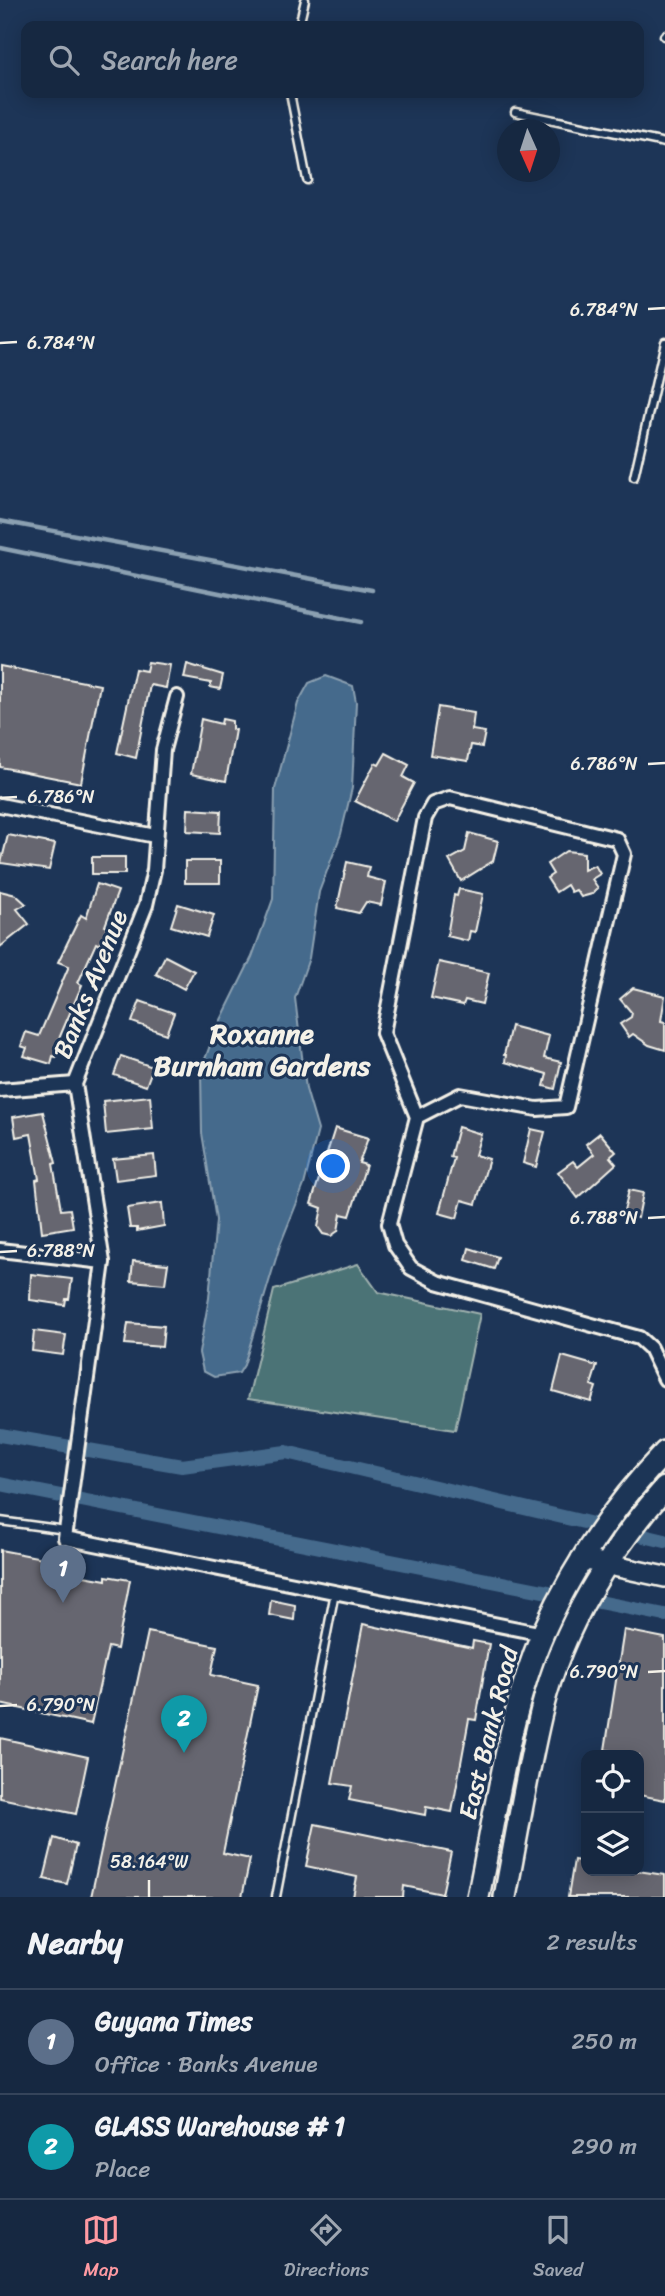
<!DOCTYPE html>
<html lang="en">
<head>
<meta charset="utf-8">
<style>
  :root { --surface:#162841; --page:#23344c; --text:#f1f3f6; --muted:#9ea6b1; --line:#35445a; --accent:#ff9aa2 }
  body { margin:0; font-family:Sriracha,sans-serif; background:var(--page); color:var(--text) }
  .controls { position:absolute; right:21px; bottom:21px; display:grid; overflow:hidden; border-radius:14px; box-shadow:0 4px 18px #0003 }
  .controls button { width:63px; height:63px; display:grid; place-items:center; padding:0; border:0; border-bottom:2px solid var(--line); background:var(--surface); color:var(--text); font:35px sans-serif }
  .compass { position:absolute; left:497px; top:119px; width:63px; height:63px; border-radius:50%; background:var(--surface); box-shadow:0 4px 18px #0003; rotate:177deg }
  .you { position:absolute; left:334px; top:1167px; width:24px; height:24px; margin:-18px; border:5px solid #fff; border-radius:50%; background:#1a73e8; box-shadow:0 0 0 10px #1a73e833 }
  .badge { display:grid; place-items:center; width:46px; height:46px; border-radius:50%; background:var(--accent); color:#fff; font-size:23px; font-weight:700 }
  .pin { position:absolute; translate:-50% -58px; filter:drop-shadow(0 2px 4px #0008) }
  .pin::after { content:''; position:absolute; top:37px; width:24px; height:21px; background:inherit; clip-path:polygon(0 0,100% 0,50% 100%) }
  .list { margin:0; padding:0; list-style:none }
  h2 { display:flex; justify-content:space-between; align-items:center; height:91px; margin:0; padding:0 28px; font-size:30px }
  h2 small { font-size:23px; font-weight:400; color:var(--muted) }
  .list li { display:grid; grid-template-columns:46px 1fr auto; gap:21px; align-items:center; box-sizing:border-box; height:105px; padding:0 28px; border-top:2px solid var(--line) }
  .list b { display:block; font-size:26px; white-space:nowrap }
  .list p { margin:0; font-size:23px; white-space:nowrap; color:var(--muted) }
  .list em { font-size:23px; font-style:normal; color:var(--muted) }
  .icon { flex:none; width:38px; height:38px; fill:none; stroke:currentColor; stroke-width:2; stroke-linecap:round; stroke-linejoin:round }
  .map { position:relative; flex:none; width:665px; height:1897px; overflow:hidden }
  .search { position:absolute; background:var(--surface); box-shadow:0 4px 18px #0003; left:21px; right:21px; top:21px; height:77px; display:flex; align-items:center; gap:18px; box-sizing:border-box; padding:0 24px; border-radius:14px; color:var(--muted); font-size:26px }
  .sheet { height:301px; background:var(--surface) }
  nav { display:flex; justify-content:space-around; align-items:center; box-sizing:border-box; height:98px; border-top:2px solid var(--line); background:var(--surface); font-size:19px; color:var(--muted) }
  nav a { display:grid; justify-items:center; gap:4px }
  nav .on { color:var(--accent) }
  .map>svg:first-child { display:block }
</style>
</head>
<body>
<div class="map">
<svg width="665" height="1897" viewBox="0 0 665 1897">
  <rect width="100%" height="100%" fill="#1d3557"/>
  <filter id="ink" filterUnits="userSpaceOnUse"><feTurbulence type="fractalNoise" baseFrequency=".0143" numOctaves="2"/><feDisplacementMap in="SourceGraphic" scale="14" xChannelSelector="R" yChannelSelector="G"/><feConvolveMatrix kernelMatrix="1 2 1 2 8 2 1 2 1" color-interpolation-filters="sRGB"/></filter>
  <g filter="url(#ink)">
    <path fill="#4c7376" stroke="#a0b2af" stroke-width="2" d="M 358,1264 L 378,1292 L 480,1314 L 455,1430 L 248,1399 L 274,1290 Z"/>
    <path fill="#456a8c" stroke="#8ba0b1" stroke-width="2" d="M 326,676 L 353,686 L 356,702 L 352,788 L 341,834 L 319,892 L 309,958 L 295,998 L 306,1089 L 318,1130 L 304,1185 L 280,1245 L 244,1365 L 239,1373 L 214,1377 L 203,1371 L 199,1353 L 209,1298 L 216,1220 L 202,1133 L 201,1070 L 215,1032 L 252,957 L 273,899 L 275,789 L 298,703 L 309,683 Z"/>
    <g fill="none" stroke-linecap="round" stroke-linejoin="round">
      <g stroke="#8ba0b1" stroke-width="4.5">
        <path d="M 0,521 L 372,590"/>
        <path d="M 0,548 L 361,622"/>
      </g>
      <g stroke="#456a8c" stroke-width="14">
        <path d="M 0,1435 L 182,1466 L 286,1452 L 665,1541"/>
        <path d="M 0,1484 L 665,1615"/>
      </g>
    </g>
    <g fill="#66666f" stroke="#f4f1e8" stroke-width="2">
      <path d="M 148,662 L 170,665 L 166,688 L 150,685 L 136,758 L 117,753 L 135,669 L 146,671 Z"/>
      <path d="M 187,664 L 223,675 L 220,689 L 210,687 L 211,683 L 184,678 Z"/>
      <path d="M 0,666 L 100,685 L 81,783 L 0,767 Z"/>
      <path d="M 438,707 L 474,713 L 472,730 L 485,732 L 482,747 L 471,745 L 468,761 L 430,755 Z"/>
      <path d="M 201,719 L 221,724 L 222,719 L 232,721 L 232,729 L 235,730 L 226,781 L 191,774 Z"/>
      <path d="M 386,753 L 409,765 L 403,777 L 414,783 L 394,821 L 355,801 L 375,763 L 379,765 Z"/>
      <path d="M 188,809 L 221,811 L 220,833 L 187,831 Z"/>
      <path d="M 469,833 L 498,841 L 493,861 L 461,881 L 449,860 L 465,851 Z"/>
      <path d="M 8,835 L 55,844 L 49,870 L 1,863 Z"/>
      <path d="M 566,851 L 584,853 L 584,870 L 595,865 L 600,874 L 592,879 L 598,888 L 592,894 L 581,897 L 576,890 L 571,892 L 567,885 L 556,892 L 547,878 L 553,874 L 547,864 Z"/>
      <rect x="92" y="857" width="33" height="17"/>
      <rect x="185" y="861" width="35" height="22"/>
      <path d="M 347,862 L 369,867 L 367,877 L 386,882 L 381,905 L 366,902 L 359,913 L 337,908 Z"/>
      <path d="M 97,884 L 118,891 L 105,926 L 108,927 L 100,945 L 96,943 L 78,983 L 82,985 L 58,1041 L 61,1042 L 56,1057 L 53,1056 L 51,1064 L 24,1056 L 27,1048 L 21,1046 L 26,1032 L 39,1036 L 69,966 L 58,962 L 81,915 L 86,918 Z"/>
      <path d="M 459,889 L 483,894 L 475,932 L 470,931 L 468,941 L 447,936 L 454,895 L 457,896 Z"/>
      <path d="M 0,891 L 16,895 L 26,904 L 17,909 L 29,924 L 0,947 Z"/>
      <path d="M 178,904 L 214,915 L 207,937 L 171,926 Z"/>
      <path d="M 165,956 L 194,971 L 184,989 L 156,974 Z"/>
      <path d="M 439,962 L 489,973 L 482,1004 L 465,1000 L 463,1005 L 431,998 Z"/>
      <path d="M 633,988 L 665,996 L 661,1021 L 665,1022 L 665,1050 L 649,1045 L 633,1034 L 629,1037 L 620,1024 L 631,1017 L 632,1013 L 620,999 Z"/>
      <path d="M 140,1001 L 174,1013 L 166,1034 L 132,1022 Z"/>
      <path d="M 511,1026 L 549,1036 L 544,1058 L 561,1062 L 555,1089 L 544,1086 L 547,1074 L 505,1062 L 506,1055 L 504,1055 Z"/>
      <path d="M 121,1056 L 153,1067 L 146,1086 L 114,1075 Z"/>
      <path d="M 150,1096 L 153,1129 L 106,1134 L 103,1101 Z"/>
      <path d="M 43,1112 L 56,1163 L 53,1164 L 61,1210 L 70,1209 L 73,1227 L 42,1232 L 36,1180 L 39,1179 L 31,1134 L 16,1137 L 13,1117 Z"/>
      <path d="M 458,1127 L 481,1134 L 475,1155 L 489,1159 L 476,1204 L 462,1200 L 457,1218 L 439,1213 L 454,1158 L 450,1157 Z"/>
      <path d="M 335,1128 L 368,1138 L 359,1163 L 366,1165 L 350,1216 L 341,1214 L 338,1231 L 331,1236 L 323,1234 L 318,1227 L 322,1208 L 311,1204 Z"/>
      <path d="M 531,1129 L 545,1132 L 536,1167 L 523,1163 Z"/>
      <path d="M 600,1133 L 616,1152 L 610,1157 L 616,1164 L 578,1198 L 558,1172 L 573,1161 L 578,1167 L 594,1154 L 586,1144 Z"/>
      <path d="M 154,1155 L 156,1175 L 116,1180 L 113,1159 Z"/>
      <path d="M 629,1190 L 643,1193 L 638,1218 L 623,1215 Z"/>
      <path d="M 162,1203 L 164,1226 L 137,1231 L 137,1228 L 130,1228 L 127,1208 Z"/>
      <path d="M 469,1248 L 498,1257 L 494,1269 L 466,1260 Z"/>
      <path d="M 133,1261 L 168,1264 L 165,1284 L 131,1281 Z"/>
      <path d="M 31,1274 L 72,1279 L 69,1299 L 66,1299 L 65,1305 L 30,1300 Z"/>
      <path d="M 128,1323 L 164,1326 L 162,1347 L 125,1344 Z"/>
      <path d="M 34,1331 L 66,1335 L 63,1355 L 32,1351 Z"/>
      <path d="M 562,1356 L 597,1366 L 591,1385 L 596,1387 L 591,1402 L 553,1391 Z"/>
      <path d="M 0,1550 L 58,1561 L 56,1571 L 106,1580 L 106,1576 L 130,1580 L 117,1649 L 108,1647 L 91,1724 L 0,1704 Z"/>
      <path d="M 271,1600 L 295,1605 L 294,1620 L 269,1615 Z"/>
      <path d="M 363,1624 L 472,1648 L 473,1641 L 489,1644 L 476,1720 L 469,1719 L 452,1812 L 426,1807 L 425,1815 L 349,1800 L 352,1786 L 332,1783 Z"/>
      <path d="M 624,1630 L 665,1638 L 665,1800 L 639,1795 L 639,1755 L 605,1750 Z"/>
      <path d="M 148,1632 L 217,1646 L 211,1675 L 258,1685 L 223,1853 L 250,1859 L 242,1897 L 91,1897 Z"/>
      <path d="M 0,1738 L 88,1757 L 76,1814 L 0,1798 Z"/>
      <path d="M 315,1824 L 451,1852 L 442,1894 L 404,1886 L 403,1897 L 353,1897 L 357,1877 L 306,1866 Z"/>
      <path d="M 54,1838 L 76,1845 L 67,1884 L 44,1879 Z"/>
      <path d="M 574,1860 L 586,1862 L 586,1871 L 638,1871 L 665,1875 L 665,1897 L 568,1897 Z"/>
    </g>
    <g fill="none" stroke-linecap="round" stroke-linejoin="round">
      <defs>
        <g id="lane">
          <path d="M 299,26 L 305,0"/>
          <path d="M 664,36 L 665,35"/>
          <path d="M 290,93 L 307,180"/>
          <path d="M 515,112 L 665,143"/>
          <path d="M 634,477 L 665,342"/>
          <path d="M 0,1521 L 66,1530"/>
          <path d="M 276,1897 L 335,1592"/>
        </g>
        <g id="street">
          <path d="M 177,697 L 163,750 L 154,870 L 146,905 L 75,1084 L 103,1262 L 65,1538 L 543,1634"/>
          <path d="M 0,805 L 155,836"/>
          <path d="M 0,1090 L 75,1084"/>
          <path d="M 417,1117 L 460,1095 L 537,1109 L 566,1107 L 624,854 L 617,839 L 450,798 L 433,804 L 425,818 L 383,1033 L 417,1117 L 389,1224 L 395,1245 L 411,1268 L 437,1282 L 639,1338 L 650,1348 L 665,1379"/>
          <path d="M 0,1250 L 103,1262"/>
        </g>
        <path id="secondary" d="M 581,1559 L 665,1577"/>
        <g id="primary">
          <path d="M 478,1897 C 496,1813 509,1711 543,1633 C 573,1566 614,1505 665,1452"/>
          <path d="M 505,1897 C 517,1835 527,1771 542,1709 C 562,1627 610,1550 665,1488"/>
        </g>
      </defs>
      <use href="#lane" stroke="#f4f1e8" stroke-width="11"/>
      <use href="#street" stroke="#f4f1e8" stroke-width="18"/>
      <use href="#secondary" stroke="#f4f1e8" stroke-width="24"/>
      <use href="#primary" stroke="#f4f1e8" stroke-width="26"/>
      <use href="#lane" stroke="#1d3557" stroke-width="6"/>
      <use href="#street" stroke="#1d3557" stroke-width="12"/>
      <use href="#secondary" stroke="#1d3557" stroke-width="19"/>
      <use href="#primary" stroke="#1d3557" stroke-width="21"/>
    </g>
  </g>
  <path fill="none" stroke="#f4f1e8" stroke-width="2.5" d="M 648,309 L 665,308M 0,343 L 17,342M 648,764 L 665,763M 0,798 L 17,797M 648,1218 L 665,1217M 0,1252 L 17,1251M 648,1672 L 665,1671M 0,1706 L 17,1705M 149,1880 L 149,1897"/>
  <g text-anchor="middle" stroke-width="6" stroke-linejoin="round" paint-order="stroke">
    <g font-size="26" fill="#f4f1e8" stroke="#1d3557">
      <text transform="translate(90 984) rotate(-68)" y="9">Banks Avenue</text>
      <text transform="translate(488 1733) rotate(-76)" y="9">East Bank Road</text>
    </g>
    <g font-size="28" font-weight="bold" fill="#f4f1e8" stroke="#1d3557">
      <text x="262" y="1043">Roxanne<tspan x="262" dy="32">Burnham Gardens</tspan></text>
    </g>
  </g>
  <g font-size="18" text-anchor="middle" fill="#f4f1e8" stroke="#1d3557" stroke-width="6" stroke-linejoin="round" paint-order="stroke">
    <text x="604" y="316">6.784°N</text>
    <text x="61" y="349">6.784°N</text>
    <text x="604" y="770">6.786°N</text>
    <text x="61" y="803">6.786°N</text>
    <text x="604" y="1224">6.788°N</text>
    <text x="61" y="1257">6.788°N</text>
    <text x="604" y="1678">6.790°N</text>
    <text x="61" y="1711">6.790°N</text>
    <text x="149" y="1868">58.164°W</text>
  </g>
</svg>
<div class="controls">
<button><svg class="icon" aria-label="locate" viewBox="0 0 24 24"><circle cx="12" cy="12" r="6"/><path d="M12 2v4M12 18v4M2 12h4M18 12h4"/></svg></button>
<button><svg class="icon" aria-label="layers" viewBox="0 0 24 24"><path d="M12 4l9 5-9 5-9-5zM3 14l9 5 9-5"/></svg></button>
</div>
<svg class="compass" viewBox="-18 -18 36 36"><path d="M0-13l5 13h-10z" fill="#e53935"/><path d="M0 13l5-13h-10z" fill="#9ea6b1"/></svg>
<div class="you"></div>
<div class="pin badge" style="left:63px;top:1603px;background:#5c6f8a">1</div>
<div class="pin badge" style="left:184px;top:1753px;background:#0f9aa8">2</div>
<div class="search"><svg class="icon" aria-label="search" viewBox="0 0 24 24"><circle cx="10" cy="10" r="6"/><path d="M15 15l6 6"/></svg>Search here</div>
</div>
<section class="sheet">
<h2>Nearby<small>2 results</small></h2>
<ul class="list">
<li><span class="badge" style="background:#5c6f8a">1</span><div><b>Guyana Times</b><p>Office · Banks Avenue</p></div><em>250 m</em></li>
<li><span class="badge" style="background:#0f9aa8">2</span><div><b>GLASS Warehouse # 1</b><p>Place</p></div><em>290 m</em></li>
</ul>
</section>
<nav>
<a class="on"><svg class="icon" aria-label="map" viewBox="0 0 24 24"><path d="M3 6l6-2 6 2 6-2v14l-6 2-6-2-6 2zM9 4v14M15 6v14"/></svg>Map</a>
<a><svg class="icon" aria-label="directions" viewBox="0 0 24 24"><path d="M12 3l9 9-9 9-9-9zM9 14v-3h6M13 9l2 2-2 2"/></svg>Directions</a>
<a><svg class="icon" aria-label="saved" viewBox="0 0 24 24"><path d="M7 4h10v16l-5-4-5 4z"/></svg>Saved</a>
</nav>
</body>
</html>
